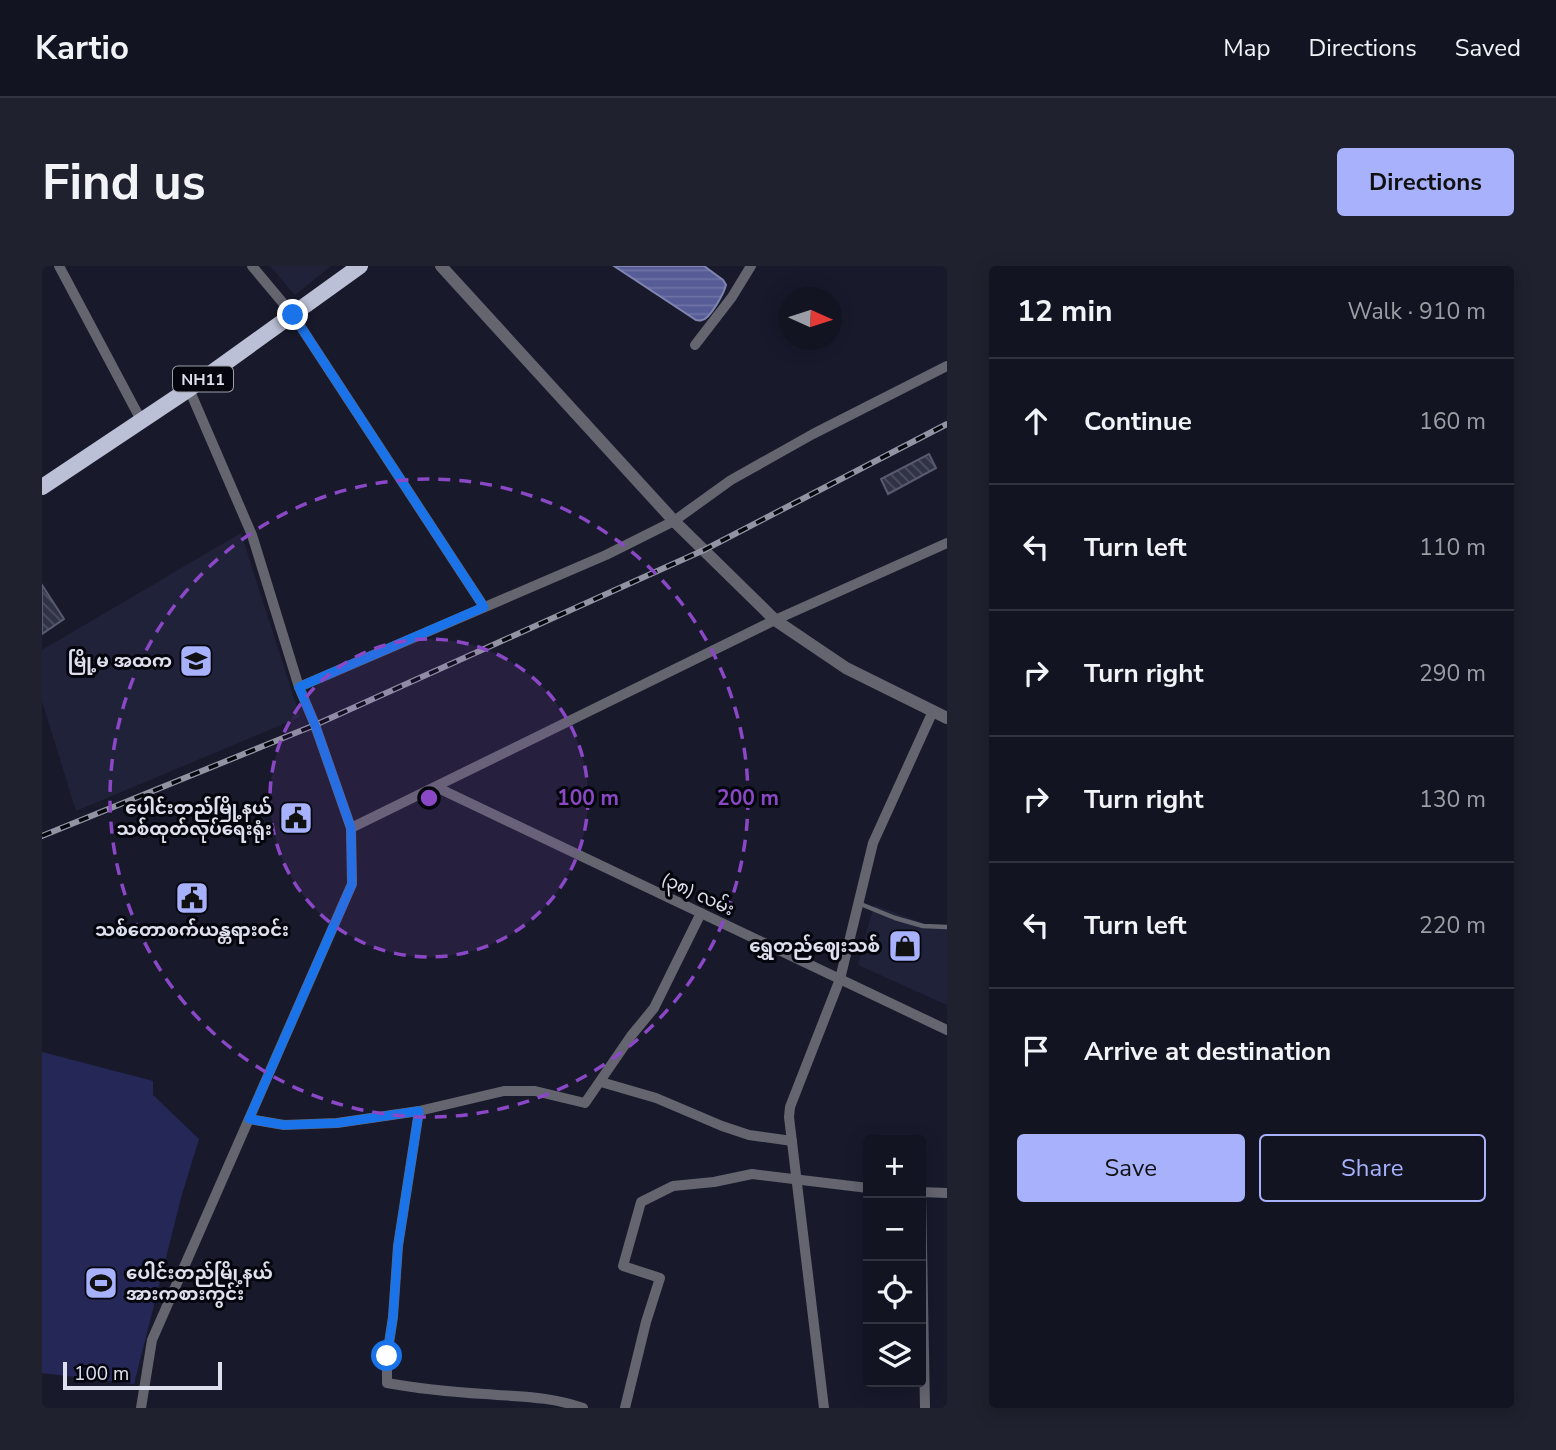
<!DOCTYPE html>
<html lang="en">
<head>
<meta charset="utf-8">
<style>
  :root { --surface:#121421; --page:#1f212e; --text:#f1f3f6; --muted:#9c9ea5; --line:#31333f; --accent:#a7b1fc }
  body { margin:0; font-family:"Nunito Sans","Noto Sans Myanmar",sans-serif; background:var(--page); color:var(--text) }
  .controls { position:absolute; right:21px; bottom:21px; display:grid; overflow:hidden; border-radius:7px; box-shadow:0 4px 18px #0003 }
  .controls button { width:63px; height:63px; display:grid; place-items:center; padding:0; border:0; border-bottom:2px solid var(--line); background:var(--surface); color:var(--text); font:35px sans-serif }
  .compass { position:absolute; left:737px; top:21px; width:63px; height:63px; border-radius:50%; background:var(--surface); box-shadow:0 4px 18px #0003; rotate:93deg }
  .scale { position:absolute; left:21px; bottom:18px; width:159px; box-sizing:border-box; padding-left:7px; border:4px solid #dee0ed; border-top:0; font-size:19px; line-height:24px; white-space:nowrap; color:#dee0ed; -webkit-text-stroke:5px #05060d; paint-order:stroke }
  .stop { position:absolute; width:21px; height:21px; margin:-16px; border:5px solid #1a73e8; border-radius:50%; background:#fff }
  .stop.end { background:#1a73e8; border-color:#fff; box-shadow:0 2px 7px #0008 }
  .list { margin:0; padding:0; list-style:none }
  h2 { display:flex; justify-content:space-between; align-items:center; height:91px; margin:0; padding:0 28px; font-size:30px }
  h2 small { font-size:23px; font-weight:400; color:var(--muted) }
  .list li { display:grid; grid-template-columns:46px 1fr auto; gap:21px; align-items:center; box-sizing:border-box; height:126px; padding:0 28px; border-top:2px solid var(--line) }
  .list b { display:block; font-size:26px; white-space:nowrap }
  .list em { font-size:23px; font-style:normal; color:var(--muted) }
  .actions { display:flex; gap:14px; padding:21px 28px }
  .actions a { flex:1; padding:16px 0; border:2px solid var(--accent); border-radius:7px; text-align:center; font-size:24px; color:var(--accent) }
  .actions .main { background:var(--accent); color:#111 }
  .icon { flex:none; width:38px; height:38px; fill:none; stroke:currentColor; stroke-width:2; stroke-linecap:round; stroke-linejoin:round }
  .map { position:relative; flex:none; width:905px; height:1142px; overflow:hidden; border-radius:7px }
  header { display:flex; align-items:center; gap:42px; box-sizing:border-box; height:98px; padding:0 35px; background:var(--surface); border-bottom:2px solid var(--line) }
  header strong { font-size:33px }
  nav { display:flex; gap:38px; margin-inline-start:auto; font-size:24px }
  .intro { display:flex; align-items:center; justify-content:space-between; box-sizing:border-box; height:168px; padding:0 42px }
  h1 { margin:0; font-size:49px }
  .button { padding:18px 32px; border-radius:7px; background:var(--accent); color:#111; font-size:24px; font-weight:700 }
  main { display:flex; gap:42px; padding:0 42px }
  aside { flex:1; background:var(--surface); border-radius:7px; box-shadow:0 4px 18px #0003 }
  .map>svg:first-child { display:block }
</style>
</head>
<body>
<header>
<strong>Kartio</strong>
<nav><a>Map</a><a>Directions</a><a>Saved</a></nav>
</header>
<div class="intro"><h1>Find us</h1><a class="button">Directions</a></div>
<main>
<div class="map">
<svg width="905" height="1142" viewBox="0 0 905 1142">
  <defs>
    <pattern id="water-rules" width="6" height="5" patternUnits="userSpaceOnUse" patternTransform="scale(1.75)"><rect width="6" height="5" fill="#565c96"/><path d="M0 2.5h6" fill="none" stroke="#6e73a5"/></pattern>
    <pattern id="building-back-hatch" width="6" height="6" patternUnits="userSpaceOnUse" patternTransform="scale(1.75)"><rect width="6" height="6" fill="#303346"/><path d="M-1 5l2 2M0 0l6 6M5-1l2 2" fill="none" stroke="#4e5061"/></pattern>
  </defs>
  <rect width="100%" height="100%" fill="#181a2c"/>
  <g fill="#20223a">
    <path d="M 228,0 L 289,0 L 253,29 Z"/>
    <path d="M 199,267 L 258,451 L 34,545 L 0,435 L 0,384 Z"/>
    <path d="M 832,639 L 886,659 L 905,661 L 905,739 L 816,699 Z"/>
  </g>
  <path fill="#252857" d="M 0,786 L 111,815 L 111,829 L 157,873 L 140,928 L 92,1118 L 0,1107 Z"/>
  <path fill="url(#water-rules)" stroke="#7f84b0" stroke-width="2" d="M 572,0 L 662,0 L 681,14 L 684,19 C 682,27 668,53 660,54 C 658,55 656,54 654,54 Z"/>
  <g fill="url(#building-back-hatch)" stroke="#585b70" stroke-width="2">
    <path d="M 887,188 L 894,202 L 846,228 L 839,213 Z"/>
    <path d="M 0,319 L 22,353 L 0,368 Z"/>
  </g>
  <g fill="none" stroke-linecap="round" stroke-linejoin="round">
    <path stroke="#64656f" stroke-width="4.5" d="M 816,637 L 853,652 L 881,660 L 905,661"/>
    <g stroke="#64656f" stroke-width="10">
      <path d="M 17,0 L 99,154"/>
      <path d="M 210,0 L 251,49 L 442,341"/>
      <path d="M 653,79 L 690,31 L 709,0"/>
      <path d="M 257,421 L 564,289 L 632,255 L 689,214 L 771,168 L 905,100"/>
      <path d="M 394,521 L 905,764"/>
      <path d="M 309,562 L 733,354 L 905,277"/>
      <path d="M 559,816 L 614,832 L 680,860 L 707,869 L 750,875"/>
      <path d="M 377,845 L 356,980 L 351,1051 L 345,1090 L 345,1117 C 378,1123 410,1126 443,1128 C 478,1131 507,1130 541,1142"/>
      <path d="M 207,853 L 242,859 L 295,857 L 377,845 L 462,825 L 493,825 L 543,837 L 589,770 L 612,742 L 659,647"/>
      <path d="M 879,926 L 883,1142"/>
      <path d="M 879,926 L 905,927"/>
      <path d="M 99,1142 L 110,1074 L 310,618 L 309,562 L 273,459 L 257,421 L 210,269 L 147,123"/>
      <path d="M 583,1142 L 604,1056 L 618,1012 L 581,1000 L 599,936 L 631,920 L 672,916 L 710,908 L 826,922"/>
      <path d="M 782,1142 L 747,851 L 748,841 L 798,713 L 831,577 L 891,445"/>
    </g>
    <path stroke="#64656f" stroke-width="12" d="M 399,0 L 632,255 L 733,354 L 804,402 L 905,452"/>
    <path stroke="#bcc0d6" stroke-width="16" d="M 0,221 L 147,123 L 318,0"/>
    <defs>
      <path id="rail" d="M 0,570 L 273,459 L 662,284 L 905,158"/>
    </defs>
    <use href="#rail" stroke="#9294a3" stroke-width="6"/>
    <use href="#rail" stroke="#05060d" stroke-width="3.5" stroke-dasharray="10" stroke-linecap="butt"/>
  </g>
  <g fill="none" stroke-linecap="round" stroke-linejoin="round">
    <path stroke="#1a73e8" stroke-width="9" d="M 251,49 L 442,341 L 257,421 L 273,459 L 309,562 L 310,618 L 207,853 L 242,859 L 295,857 L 377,845 L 356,980 L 351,1051 L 345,1090"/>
  </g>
  <circle cx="387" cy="532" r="159" fill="#8a47c6" fill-opacity=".12"/>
  <g fill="none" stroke="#8a47c6" stroke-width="3.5" stroke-dasharray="12 9">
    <circle cx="387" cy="532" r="159"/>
    <circle cx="387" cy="532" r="319"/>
  </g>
  <defs>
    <symbol id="school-square" viewBox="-11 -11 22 22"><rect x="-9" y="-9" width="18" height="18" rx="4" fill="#a7b1fc" stroke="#05060d"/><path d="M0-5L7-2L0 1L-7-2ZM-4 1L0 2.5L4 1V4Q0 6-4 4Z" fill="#111"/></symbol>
    <symbol id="civic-square" viewBox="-11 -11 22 22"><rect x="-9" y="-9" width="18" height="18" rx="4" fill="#a7b1fc" stroke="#05060d"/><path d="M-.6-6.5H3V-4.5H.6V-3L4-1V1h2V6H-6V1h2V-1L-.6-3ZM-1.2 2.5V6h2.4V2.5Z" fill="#111"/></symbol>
    <symbol id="shop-square" viewBox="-11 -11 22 22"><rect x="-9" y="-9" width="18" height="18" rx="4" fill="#a7b1fc" stroke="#05060d"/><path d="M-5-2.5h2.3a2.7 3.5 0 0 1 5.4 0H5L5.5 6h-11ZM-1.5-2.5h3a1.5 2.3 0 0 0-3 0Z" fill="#111"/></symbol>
    <symbol id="stadium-square" viewBox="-11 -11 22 22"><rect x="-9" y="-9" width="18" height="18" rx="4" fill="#a7b1fc" stroke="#05060d"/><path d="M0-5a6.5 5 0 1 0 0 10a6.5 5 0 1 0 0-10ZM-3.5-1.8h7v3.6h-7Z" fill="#111"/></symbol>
  </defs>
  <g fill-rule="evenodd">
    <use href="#school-square" x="135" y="376" width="38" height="38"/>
    <use href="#civic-square" x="235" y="533" width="38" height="38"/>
    <use href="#civic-square" x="131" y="613" width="38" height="38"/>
    <use href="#shop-square" x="844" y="661" width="38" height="38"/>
    <use href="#stadium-square" x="40" y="998" width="38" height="38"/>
  </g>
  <g text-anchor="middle" stroke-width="6" stroke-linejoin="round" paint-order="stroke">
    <rect fill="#05060d" stroke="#9d9faa" stroke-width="2" x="131" y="100.5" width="60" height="25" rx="5"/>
    <g font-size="16" font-weight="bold" fill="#dee0ed">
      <text x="161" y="119">NH11</text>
    </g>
    <g font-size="18" font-weight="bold" fill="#dee0ed" stroke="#05060d" text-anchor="end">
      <text x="130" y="401">မြို့မ အထက</text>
      <text x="230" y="548">ပေါင်းတည်မြို့နယ်<tspan x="230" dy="21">သစ်ထုတ်လုပ်ရေးရုံး</tspan></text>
      <text x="150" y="670" text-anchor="middle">သစ်တောစက်ယန္တရားဝင်း</text>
      <text x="838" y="686">ရွှေတည်ဈေးသစ်</text>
      <text x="84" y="1013" text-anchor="start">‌ပေါင်းတည်မြို့နယ်<tspan x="84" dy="21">အားကစားကွင်း</tspan></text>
    </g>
    <g font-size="18" fill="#dee0ed" stroke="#05060d">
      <text transform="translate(656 628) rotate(25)" y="6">(၃၈) လမ်း</text>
    </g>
  </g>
  <circle cx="387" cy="532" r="10" fill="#8a47c6" stroke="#05060d" stroke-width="3.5"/>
  <g font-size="21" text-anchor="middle" font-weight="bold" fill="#8a47c6" stroke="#05060d" stroke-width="6" stroke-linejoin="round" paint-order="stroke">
    <text x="546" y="539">100 m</text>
    <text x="706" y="539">200 m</text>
  </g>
</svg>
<div class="controls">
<button>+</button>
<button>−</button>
<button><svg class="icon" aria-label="locate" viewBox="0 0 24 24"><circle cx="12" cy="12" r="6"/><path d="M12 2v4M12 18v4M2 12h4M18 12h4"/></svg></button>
<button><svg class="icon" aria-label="layers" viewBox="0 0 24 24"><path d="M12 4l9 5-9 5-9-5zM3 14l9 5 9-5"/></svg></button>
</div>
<svg class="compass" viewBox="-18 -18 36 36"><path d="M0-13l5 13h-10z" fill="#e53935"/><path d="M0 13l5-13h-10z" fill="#9c9ea5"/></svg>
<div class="scale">100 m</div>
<div class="stop" style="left:345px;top:1090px"></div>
<div class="stop end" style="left:251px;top:49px"></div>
</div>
<aside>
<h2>12 min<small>Walk · 910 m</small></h2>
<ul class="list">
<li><svg class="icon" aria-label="ahead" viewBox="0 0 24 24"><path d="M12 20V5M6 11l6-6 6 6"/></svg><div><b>Continue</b></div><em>160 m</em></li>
<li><svg class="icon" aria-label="left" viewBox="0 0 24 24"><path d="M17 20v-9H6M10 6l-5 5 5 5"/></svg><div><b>Turn left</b></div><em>110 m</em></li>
<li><svg class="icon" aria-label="right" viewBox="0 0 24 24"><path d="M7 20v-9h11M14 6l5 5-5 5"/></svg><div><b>Turn right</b></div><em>290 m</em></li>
<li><svg class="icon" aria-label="right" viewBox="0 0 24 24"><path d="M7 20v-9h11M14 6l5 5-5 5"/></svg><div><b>Turn right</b></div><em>130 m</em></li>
<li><svg class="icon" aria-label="left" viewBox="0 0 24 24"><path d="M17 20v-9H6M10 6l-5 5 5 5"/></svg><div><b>Turn left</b></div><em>220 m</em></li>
<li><svg class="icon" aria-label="arrive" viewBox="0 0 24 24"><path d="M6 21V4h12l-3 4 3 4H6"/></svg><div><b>Arrive at destination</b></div></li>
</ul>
<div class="actions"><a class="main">Save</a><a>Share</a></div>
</aside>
</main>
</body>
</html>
